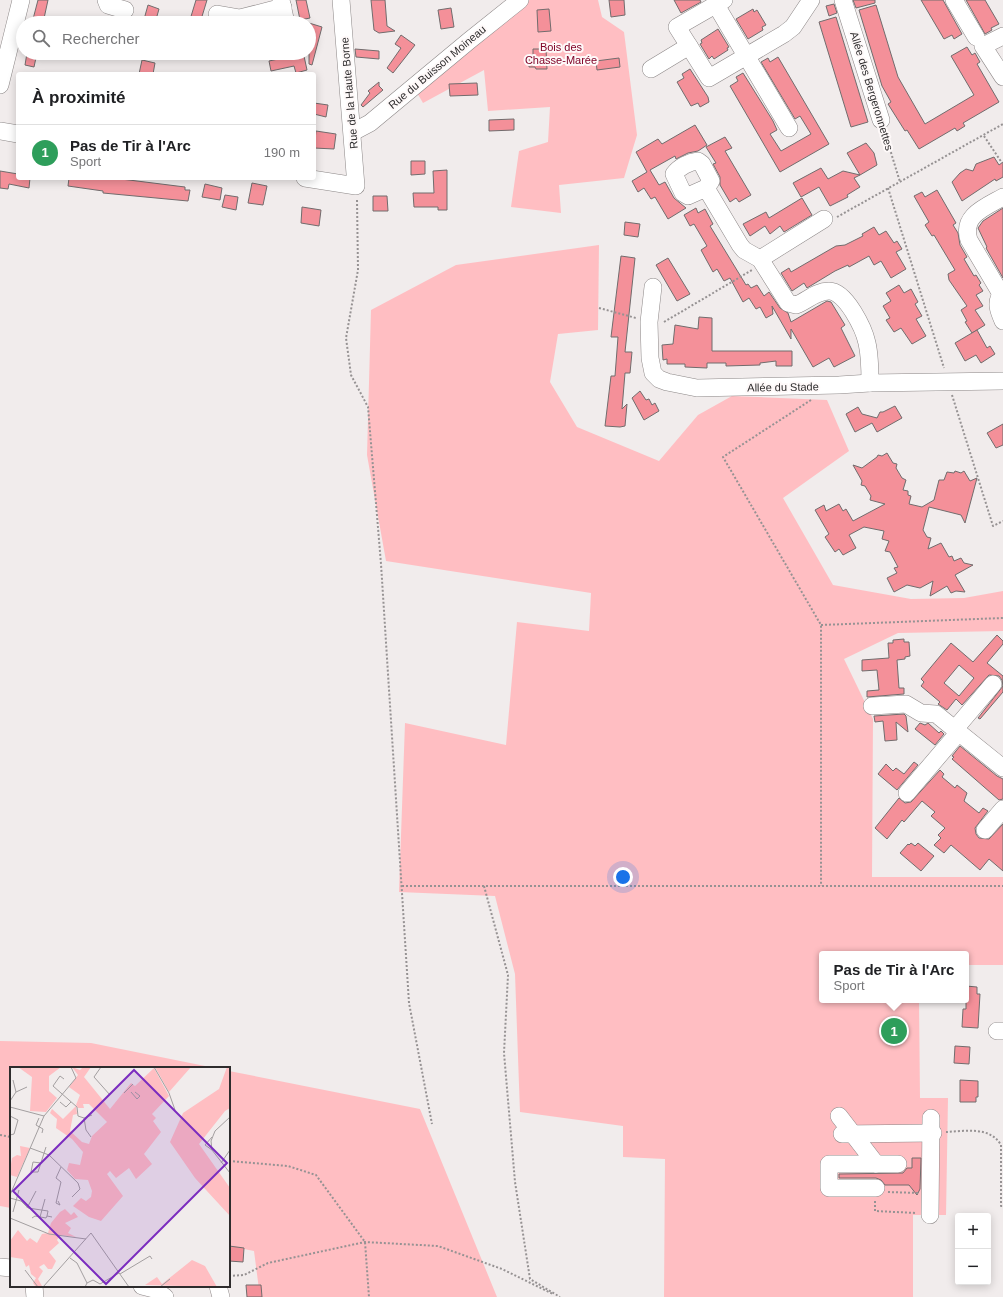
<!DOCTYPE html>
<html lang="fr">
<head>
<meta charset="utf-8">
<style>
  :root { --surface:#fff; --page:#f2f2f2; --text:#202124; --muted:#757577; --line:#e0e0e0; --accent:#327b7f }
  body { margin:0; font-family:Helvetica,sans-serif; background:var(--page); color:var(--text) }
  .controls { position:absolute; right:12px; bottom:12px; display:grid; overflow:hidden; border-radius:4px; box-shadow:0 2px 10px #0003 }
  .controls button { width:36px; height:36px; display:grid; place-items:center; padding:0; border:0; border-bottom:1px solid var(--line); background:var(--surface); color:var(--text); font:20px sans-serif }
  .you { position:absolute; left:623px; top:877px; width:14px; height:14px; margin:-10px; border:3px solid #fff; border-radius:50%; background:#1a73e8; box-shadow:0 0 0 6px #1a73e833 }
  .badge { display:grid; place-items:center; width:26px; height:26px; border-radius:50%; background:var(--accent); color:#fff; font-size:13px; font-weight:700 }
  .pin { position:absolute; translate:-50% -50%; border:2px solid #fff; box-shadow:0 1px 4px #0006 }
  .popup { position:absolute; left:819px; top:951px; width:150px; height:52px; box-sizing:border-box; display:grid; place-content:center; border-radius:4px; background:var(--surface); filter:drop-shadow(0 1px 3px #0005); font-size:13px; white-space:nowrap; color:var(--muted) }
  .popup b { font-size:15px; color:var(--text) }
  .popup::after { content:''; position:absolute; left:50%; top:100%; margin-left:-8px; border:8px solid transparent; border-top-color:var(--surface) }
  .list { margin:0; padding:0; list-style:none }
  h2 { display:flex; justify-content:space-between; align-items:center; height:52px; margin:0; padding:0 16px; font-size:17px }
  h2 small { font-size:13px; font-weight:400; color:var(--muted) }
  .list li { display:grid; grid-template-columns:26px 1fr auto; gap:12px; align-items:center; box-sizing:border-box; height:56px; padding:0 16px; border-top:1px solid var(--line) }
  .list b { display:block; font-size:15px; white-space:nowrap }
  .list p { margin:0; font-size:13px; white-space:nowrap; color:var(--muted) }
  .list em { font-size:13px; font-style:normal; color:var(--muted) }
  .icon { flex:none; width:22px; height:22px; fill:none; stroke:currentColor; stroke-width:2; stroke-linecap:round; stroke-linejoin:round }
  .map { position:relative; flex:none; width:1003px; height:1297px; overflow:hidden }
  .search { position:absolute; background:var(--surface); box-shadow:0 2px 10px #0003; left:16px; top:16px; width:300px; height:44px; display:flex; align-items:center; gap:10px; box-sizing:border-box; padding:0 14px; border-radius:22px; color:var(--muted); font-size:15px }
  .panel { position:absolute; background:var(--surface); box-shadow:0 2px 10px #0003; left:16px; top:72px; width:300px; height:108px; border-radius:4px }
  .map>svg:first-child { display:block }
</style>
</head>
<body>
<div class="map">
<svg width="1003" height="1297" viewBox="0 0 1003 1297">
  <rect width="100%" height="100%" fill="#f1ecec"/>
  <g fill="#ffbec2">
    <path d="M 507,0 L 598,0 L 602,17 L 624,32 L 637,135 L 624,178 L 559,185 L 561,213 L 511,207 L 519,151 L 548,142 L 550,107 L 488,111 L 484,70 L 423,103 L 416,91 Z"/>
    <path d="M 599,245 L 598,330 L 558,334 L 550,382 L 577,427 L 659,461 L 698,415 L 732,396 L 827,400 L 849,451 L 783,498 L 833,585 L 911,599 L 964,598 L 1003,591 L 1003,631 L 898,633 L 844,659 L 873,719 L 872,877 L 1003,877 L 1003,965 L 966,965 L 966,954 L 822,954 L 822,1000 L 919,1000 L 920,1098 L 948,1098 L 946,1215 L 913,1215 L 913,1297 L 664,1297 L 665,1159 L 623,1157 L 623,1126 L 520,1112 L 515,974 L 495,896 L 399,892 L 405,723 L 506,745 L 517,622 L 589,631 L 591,593 L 386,561 L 367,455 L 371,310 L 456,265 Z"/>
    <path d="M 0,1041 L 91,1043 L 215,1068 L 11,1068 L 11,1208 L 0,1206 Z"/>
    <path d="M 229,1071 L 420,1109 L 497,1297 L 260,1297 L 254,1251 L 229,1246 Z"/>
  </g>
  <g fill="#f49099" stroke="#716c6d" fill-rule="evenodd">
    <path d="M 38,0 L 48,0 L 43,23 L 32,23 Z"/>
    <path d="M 196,0 L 207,0 L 200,23 L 189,23 Z"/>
    <path d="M 296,0 L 306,0 L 310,18 L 300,20 Z"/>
    <path d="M 371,0 L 385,0 L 387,26 L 395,31 L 379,33 L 374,30 Z"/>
    <path d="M 609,0 L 624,0 L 625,15 L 611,17 Z"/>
    <path d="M 674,0 L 700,0 L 701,2 L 681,13 Z"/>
    <path d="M 853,0 L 875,0 L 875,3 L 856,8 Z"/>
    <path d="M 921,0 L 943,0 L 962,34 L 954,39 L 952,35 L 944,39 Z"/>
    <path d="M 966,0 L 985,0 L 999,24 L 991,28 L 992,30 L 985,34 Z"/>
    <path d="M 834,4 L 837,13 L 829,16 L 826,6 Z"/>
    <path d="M 148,5 L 159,9 L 155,23 L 143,23 Z"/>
    <path d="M 876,5 L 898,77 L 925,124 L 974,95 L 951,56 L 967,47 L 972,55 L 975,53 L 980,62 L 977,64 L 999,102 L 963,123 L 965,126 L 957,131 L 955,128 L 919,149 L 907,130 L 905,131 L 888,104 L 891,102 L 882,86 L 859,10 Z"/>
    <path d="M 451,8 L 454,27 L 441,29 L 438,10 Z"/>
    <path d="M 549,9 L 551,31 L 538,32 L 537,10 Z"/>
    <path d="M 753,9 L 754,12 L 757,10 L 766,25 L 762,27 L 763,30 L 748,39 L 736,19 Z"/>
    <path d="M 836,17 L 868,122 L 851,127 L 819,22 Z"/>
    <path d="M 309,23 L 322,27 L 312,65 L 309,64 Z"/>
    <path d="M 718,29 L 729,47 L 727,48 L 728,50 L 714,59 L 712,56 L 709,59 L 700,44 L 702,43 L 701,40 Z"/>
    <path d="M 401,35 L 415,45 L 393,73 L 387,68 L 401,48 L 395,44 Z"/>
    <path d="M 355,49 L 379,51 L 379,59 L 356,57 Z"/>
    <path d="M 533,49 L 546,49 L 547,69 L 536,69 L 535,67 L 529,67 L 529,57 L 533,56 Z"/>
    <path d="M 27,53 L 37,53 L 34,67 L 25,65 Z"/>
    <path d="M 292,56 L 292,58 L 304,56 L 307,70 L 296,73 L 294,66 L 271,71 L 269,61 Z"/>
    <path d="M 778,57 L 829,144 L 780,172 L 730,86 L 738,81 L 736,77 L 743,73 L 773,121 L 777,130 L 770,134 L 781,151 L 811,134 L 800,116 L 795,119 L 761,62 L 768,58 L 770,62 Z"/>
    <path d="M 619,58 L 620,67 L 597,70 L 596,61 Z"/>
    <path d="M 142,60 L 155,63 L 153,74 L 139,74 Z"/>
    <path d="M 690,69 L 708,97 L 709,102 L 700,107 L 698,103 L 691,106 L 677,82 L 684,78 L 682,74 Z"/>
    <path d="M 379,82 L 379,86 L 383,90 L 363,107 L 361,105 L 370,93 L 368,91 Z"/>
    <path d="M 477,83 L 478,95 L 450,96 L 449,84 Z"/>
    <path d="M 314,103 L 328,105 L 326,117 L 314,114 Z"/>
    <path d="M 514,119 L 514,130 L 489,131 L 489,120 Z"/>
    <path d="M 695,125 L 707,145 L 698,151 L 688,153 L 676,159 L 675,156 L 650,170 L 659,185 L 665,182 L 674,198 L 686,208 L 668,219 L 655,197 L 651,199 L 644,188 L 638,192 L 632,181 L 647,172 L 636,152 L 658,139 L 662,144 Z"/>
    <path d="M 316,131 L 336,134 L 334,149 L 314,148 Z"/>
    <path d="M 725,137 L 732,148 L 725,151 L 751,195 L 739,202 L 736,198 L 730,202 L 720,185 L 720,177 L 713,164 L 716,163 L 706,147 Z"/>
    <path d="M 866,143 L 874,153 L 877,165 L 860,175 L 847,153 Z"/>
    <path d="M 994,157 L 999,165 L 1003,162 L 1003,177 L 996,181 L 995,179 L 962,201 L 952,182 L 960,173 L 966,169 L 973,171 L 976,164 Z"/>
    <path d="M 411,161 L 425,161 L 425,174 L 411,175 Z"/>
    <path d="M 821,168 L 828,179 L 843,171 L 860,175 L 854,178 L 860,187 L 847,195 L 848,197 L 830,206 L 819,187 L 801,197 L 793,183 Z"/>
    <path d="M 447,170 L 447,210 L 438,210 L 438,207 L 414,207 L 413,193 L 434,193 L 433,171 Z"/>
    <path d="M 0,171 L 18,174 L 18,178 L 30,178 L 29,188 L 9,184 L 8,189 L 0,188 Z"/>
    <path d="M 69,178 L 113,178 L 185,187 L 185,190 L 190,190 L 188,201 L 103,193 L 103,191 L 68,186 Z"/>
    <path d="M 252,183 L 267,186 L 263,205 L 248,203 Z"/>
    <path d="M 205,184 L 222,188 L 220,200 L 202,197 Z"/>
    <path d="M 937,190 L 956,223 L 953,225 L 958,233 L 960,245 L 967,257 L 964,259 L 974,276 L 976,275 L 981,283 L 979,285 L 983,291 L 976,295 L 983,306 L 975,310 L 985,325 L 972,333 L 965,322 L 967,321 L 961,310 L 967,306 L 949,280 L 948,274 L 955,270 L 934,235 L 932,236 L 925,225 L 929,222 L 914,196 L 922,192 L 925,197 Z"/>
    <path d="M 225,195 L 238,197 L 236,210 L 222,207 Z"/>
    <path d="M 373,196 L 387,196 L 388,211 L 373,211 Z"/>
    <path d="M 802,198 L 812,215 L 784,232 L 780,226 L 770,234 L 765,226 L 750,236 L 743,224 L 766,212 L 769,218 Z"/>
    <path d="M 302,207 L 321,210 L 319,226 L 301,223 Z"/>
    <path d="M 696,208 L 698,213 L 705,209 L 713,224 L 710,226 L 746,285 L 748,284 L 751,288 L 757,285 L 764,296 L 769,292 L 780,308 L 788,313 L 791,322 L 827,301 L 831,302 L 845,325 L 841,328 L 855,356 L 834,367 L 829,358 L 813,367 L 791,329 L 791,339 L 772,306 L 773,314 L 766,318 L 760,307 L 756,309 L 749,298 L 743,302 L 730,278 L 724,281 L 717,269 L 713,272 L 701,250 L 707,246 L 694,224 L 690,226 L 684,215 Z"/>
    <path d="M 1003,208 L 1003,278 L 986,248 L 987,247 L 978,228 L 983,221 Z"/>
    <path d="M 625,222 L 640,224 L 638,237 L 624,235 Z"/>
    <path d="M 874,227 L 879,235 L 886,231 L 894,243 L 897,241 L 902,249 L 896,252 L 906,269 L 891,278 L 881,261 L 874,265 L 869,256 L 849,267 L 848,265 L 835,271 L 807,288 L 804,283 L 792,291 L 781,273 L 789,268 L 791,272 L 836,246 L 845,245 L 863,236 L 862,234 Z"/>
    <path d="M 621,256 L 635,258 L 625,352 L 632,352 L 630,373 L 625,373 L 622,409 L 627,404 L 625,426 L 620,427 L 605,426 L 611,376 L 615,376 L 618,337 L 611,337 Z"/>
    <path d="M 668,258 L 690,294 L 677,301 L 656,265 Z"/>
    <path d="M 899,285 L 904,293 L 911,289 L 918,302 L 915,304 L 922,316 L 916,319 L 926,336 L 912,344 L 901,328 L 894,332 L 886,320 L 890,318 L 883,306 L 891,301 L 886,293 Z"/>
    <path d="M 699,317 L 712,318 L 712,351 L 792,351 L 792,366 L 776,366 L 776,361 L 760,363 L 760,365 L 726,366 L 726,363 L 707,363 L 707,368 L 685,367 L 685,364 L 667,364 L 667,359 L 663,360 L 662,345 L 673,344 L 675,325 L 698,329 Z"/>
    <path d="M 977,330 L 987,348 L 990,346 L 995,354 L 981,363 L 976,355 L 965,361 L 955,343 Z"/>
    <path d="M 640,391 L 646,400 L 649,399 L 652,405 L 655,403 L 659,411 L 644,420 L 632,398 Z"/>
    <path d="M 895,406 L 902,418 L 877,432 L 872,423 L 855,432 L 846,414 L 858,407 L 862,414 L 877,418 L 880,412 L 883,412 Z"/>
    <path d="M 1003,424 L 1003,445 L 996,448 L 987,433 Z"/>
    <path d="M 887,453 L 893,463 L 897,464 L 896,468 L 902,478 L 906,480 L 903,490 L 908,491 L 908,495 L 911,496 L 909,504 L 922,507 L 934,500 L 939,480 L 944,480 L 947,472 L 954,473 L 955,471 L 961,473 L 964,471 L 970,481 L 977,478 L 965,523 L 961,515 L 929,507 L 923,530 L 927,537 L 931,538 L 928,549 L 941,543 L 949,557 L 952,556 L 954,561 L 961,558 L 964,563 L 973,565 L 955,575 L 965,592 L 956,591 L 951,593 L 947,586 L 930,596 L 933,581 L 920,588 L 907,585 L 894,592 L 887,578 L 897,573 L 894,568 L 898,567 L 890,552 L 885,551 L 889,541 L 882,539 L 884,531 L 864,527 L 849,535 L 856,548 L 843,555 L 839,549 L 835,552 L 825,537 L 829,534 L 815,510 L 824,505 L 826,511 L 839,504 L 843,511 L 846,509 L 853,521 L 885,504 L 870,500 L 871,496 L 865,486 L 861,485 L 862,481 L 853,465 L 862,468 L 877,457 L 878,455 L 882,456 Z"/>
    <path d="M 997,635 L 1003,641 L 1003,644 L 987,663 L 1003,676 L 1003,692 L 980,719 L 978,718 L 1003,686 L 1002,680 L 999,676 L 989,675 L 962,705 L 956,699 L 947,710 L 938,704 L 940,702 L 921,686 L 924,682 L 921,679 L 951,643 L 973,662 ZM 959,665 L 974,678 L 959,696 L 944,683 Z"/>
    <path d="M 904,639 L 904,642 L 909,642 L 910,656 L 905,657 L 905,659 L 897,660 L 899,688 L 904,688 L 904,694 L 867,697 L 867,691 L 879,690 L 877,670 L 862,671 L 862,660 L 889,658 L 888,643 L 893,643 L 893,640 Z"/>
    <path d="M 904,714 L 906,716 L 908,732 L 896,722 L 897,740 L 885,741 L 883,721 L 875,722 L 874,716 Z"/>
    <path d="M 920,723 L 925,725 L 928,723 L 939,733 L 941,731 L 944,734 L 935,745 L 915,729 Z"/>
    <path d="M 960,746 L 997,776 L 1003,779 L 1003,799 L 999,800 L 952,759 L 954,757 L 952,756 Z"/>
    <path d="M 914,762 L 918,765 L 897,790 L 878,774 L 886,764 L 893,771 L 896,768 L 904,774 Z"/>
    <path d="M 940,770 L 944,774 L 942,777 L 955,788 L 957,785 L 967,793 L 964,801 L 979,813 L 983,808 L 988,811 L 975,828 L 976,834 L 979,838 L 989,839 L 1003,824 L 1003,871 L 989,859 L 980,870 L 951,845 L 944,853 L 934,845 L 941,838 L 938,835 L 945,828 L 931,816 L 935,812 L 922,801 L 904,822 L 902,820 L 887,839 L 875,828 L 899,798 L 905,803 L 911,802 Z"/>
    <path d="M 911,843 L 915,846 L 918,843 L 934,856 L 921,871 L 900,853 L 908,844 L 909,845 Z"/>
    <path d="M 966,986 L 977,987 L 977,994 L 980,994 L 978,1028 L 962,1027 L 963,1009 L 966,1009 Z"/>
    <path d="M 955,1046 L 970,1047 L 969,1064 L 954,1063 Z"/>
    <path d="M 960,1080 L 978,1081 L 978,1097 L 976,1097 L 976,1102 L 960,1102 Z"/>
    <path d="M 912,1158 L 921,1158 L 920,1189 L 917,1195 L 909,1185 L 885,1185 L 881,1180 L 876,1178 L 839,1178 L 839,1174 L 903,1173 L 907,1168 L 912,1168 Z"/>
    <path d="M 229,1246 L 244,1248 L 243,1262 L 229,1261 Z"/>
    <path d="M 246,1285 L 261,1285 L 262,1297 L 247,1297 Z"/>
  </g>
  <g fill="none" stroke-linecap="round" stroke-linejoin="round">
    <defs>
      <g id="minor">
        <path d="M 106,0 L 108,5 L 125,10"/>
        <path d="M 281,0 L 286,23"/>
        <path d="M 843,0 L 881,120"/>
        <path d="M 954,0 L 976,37"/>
        <path d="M 716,5 L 789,128"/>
        <path d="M 217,14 L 240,18 L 283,7"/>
        <path d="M 1003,36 L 983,46 L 1003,77"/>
        <path d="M 689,46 L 677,27 L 724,0"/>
        <path d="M 651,69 L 689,46 L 709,78 L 784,34 L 793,27 L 811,0"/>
        <path d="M 0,85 L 21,0"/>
        <path d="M 0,131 L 18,134"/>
        <path d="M 353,132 L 370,123 L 470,40 L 520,0"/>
        <path d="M 305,178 L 356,186 L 341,0"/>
        <path d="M 706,188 L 688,196 L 683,193 L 674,174 C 679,167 689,162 698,161 L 702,164 L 711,181 L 706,188 L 740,245 L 744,250 L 760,259 L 788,303 L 796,305 C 807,301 816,291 829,291 C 846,291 864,329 867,343 C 870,356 870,369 870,383"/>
        <path d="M 760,259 L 824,219"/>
        <path d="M 653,287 L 649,322 L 650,358 L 653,373 L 659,379 L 667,382 L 697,388 L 839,385 L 870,383 L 1003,381"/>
        <path d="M 1003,293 C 994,301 999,312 1003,321"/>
        <path d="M 1001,294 L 969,240 C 961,216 985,207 1003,197"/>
        <path d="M 872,706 L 906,704 L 921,713 L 936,714 L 1003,768"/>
        <path d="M 955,729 L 993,684"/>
        <path d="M 907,793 L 959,732"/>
        <path d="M 985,830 L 1003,809"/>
        <path d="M 997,1031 L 1003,1031"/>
        <path d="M 839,1116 L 876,1164"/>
        <path d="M 842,1134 L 933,1133"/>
        <path d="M 876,1188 L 829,1188 L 829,1164 L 898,1164"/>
        <path d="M 930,1215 L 931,1118"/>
        <path d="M 0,1267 L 11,1268"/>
        <path d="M 34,1286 L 35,1297"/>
        <path d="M 142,1286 L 154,1289 L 165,1297"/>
        <path d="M 218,1286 L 221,1297"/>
      </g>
    </defs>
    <use href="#minor" stroke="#8c8787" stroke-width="18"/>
    <g stroke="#969293" stroke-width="2" stroke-dasharray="2 2" stroke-linecap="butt">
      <path d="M 885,133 L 900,182"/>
      <path d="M 984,136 L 1002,163"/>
      <path d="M 888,188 L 944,368"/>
      <path d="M 357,200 L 358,270 L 346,338 L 351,375 L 368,407 L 381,564 L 409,1003 L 432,1124"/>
      <path d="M 837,217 L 1003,124"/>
      <path d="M 599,308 L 636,318"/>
      <path d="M 664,322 L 752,270"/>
      <path d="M 952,395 L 993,526 L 1003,521"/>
      <path d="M 811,400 L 723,457 L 821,625 L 821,886"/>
      <path d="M 821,625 L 1003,618"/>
      <path d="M 402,886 L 1003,886"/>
      <path d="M 484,886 L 508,975 L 504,1053 L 515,1182 L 530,1279 L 560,1297"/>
      <path d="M 946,1132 C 965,1131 990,1126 1001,1145 L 1001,1206 L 1003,1206"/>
      <path d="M 0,1135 L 11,1137"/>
      <path d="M 229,1161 L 288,1166 L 316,1175 L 365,1242 L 369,1297"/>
      <path d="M 888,1192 L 918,1193"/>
      <path d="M 875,1201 L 875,1211 L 916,1213"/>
      <path d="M 229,1276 L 244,1275 L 268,1263 L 365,1242 L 438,1246 L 502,1269 L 553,1294"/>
    </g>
    <use href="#minor" stroke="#fff" stroke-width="17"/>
  </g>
  <g text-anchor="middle" stroke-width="4" stroke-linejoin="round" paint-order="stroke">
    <g font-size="11" fill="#810529" stroke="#fef9f9">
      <text x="561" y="51">Bois des<tspan x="561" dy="13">Chasse-Marée</tspan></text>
    </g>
    <g font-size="11" fill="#2e2c2d" stroke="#fef9f9">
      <text transform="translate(437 67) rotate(-40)" y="4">Rue du Buisson Moineau</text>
      <text transform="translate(872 91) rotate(73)" y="4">Allée des Bergeronnettes</text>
      <text transform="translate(349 93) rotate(-95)" y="4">Rue de la Haute Borne</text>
      <text transform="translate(783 387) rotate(-1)" y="4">Allée du Stade</text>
    </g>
  </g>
  <g transform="translate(10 1067)">
    <rect width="220" height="220" fill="#f1ecec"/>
    <path d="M 8,0 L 51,0 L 39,9 L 39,24 L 47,31 L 36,45 L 20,44 L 22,10 ZM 62,0 L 70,3 L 73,0 L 81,0 L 74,10 L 100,42 L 121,16 L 125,19 L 144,1 L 159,29 L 142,47 L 146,51 L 143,54 L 151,65 L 134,87 L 142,97 L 126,112 L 119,101 L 106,111 L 100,104 L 97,107 L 113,129 L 91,154 L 79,150 L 63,139 L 71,131 L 76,134 L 81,130 L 82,124 L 78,113 L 65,112 L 57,103 L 59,96 L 70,98 L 73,85 L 62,72 L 46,61 L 47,52 L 40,46 L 42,42 L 53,52 L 66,39 L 67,47 L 63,48 L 60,64 L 72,75 L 79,77 L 82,69 L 97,55 L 79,37 L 73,37 L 74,41 L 68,41 L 66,38 L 70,28 L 59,20 L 68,8 ZM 145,0 L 181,0 L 159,25 ZM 217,0 L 220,0 L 220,41 L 215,44 L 189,77 L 220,121 L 220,149 L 185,111 L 160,75 L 173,46 L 209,22 ZM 10,79 L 20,81 L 7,110 L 0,108 L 0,103 L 2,91 L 7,88 L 11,89 ZM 55,142 L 61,148 L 64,145 L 68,150 L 55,156 L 61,161 L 58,166 L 66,170 L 50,168 L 47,173 L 49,176 L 39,185 L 46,194 L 42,202 L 38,202 L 34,197 L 29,200 L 33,204 L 28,212 L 32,219 L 26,220 L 23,216 L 26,211 L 21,207 L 19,198 L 16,200 L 13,192 L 0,190 L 0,174 L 8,163 L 17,174 L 20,171 L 27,176 L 32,167 L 38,166 L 41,156 L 50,145 ZM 182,193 L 195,199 L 207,220 L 135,218 L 147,210 L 152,217 Z" fill="#ffbec2"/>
    <path fill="none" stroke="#a39fa0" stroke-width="1" d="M 91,0 L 84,10 L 100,28M 144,0 L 159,26 L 165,43M 54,12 L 50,9 L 43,19 L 67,40 L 68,49 L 74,51 L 82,48M 3,13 L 6,25M 121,25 L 127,32 L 130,29 L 125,25M 114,26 L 123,17M 0,34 L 6,25 L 17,20M 50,35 L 56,40 L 61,35M 0,40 L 34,49M 0,49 L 8,53 L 4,67 L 0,68M 220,50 L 205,64 L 201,74 L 202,83 L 220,106M 29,51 L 26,58 L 33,62 L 32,66M 74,51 L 76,63 L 81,70M 202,70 L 195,78 L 202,83M 20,81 L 39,88 L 68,116 L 70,122 L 62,130M 31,96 L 23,95 L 21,105 L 28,105 L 36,80M 211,96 L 220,83M 0,128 L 34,49 L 66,11 L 61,0M 0,131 L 11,134 L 18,141 L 38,144 L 37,149 L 42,150M 48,134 L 50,138 L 46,136 L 51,115 L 46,111 L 51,100M 17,141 L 26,124M 3,145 L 9,123M 30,150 L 35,132M 0,151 L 39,167 L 76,172M 22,151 L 25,149 L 36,151 L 37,149M 60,191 L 67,196 L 77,216 L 75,220M 15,203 L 28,220M 110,207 L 140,189 L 142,192M 77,216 L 83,213 L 90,217M 90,217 L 109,206M 33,220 L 81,166 L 119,220M 150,220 L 160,212"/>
    <path fill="#7b2cbf" fill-opacity="0.15" stroke="#7b2cbf" stroke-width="2" d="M 124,3 L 217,96 L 96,217 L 3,124 Z"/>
    <rect width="220" height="220" fill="none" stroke="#2e2c2d" stroke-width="2"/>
  </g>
</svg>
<div class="controls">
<button>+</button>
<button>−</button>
</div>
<div class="you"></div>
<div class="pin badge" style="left:894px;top:1031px;background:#2e9e5b">1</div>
<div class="popup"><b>Pas de Tir à l'Arc</b>Sport</div>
<div class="search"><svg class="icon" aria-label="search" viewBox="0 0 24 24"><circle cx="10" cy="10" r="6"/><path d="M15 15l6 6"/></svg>Rechercher</div>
<section class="panel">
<h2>À proximité<small></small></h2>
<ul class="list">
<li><span class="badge" style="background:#2e9e5b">1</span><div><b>Pas de Tir à l'Arc</b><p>Sport</p></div><em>190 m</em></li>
</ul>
</section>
</div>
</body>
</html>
